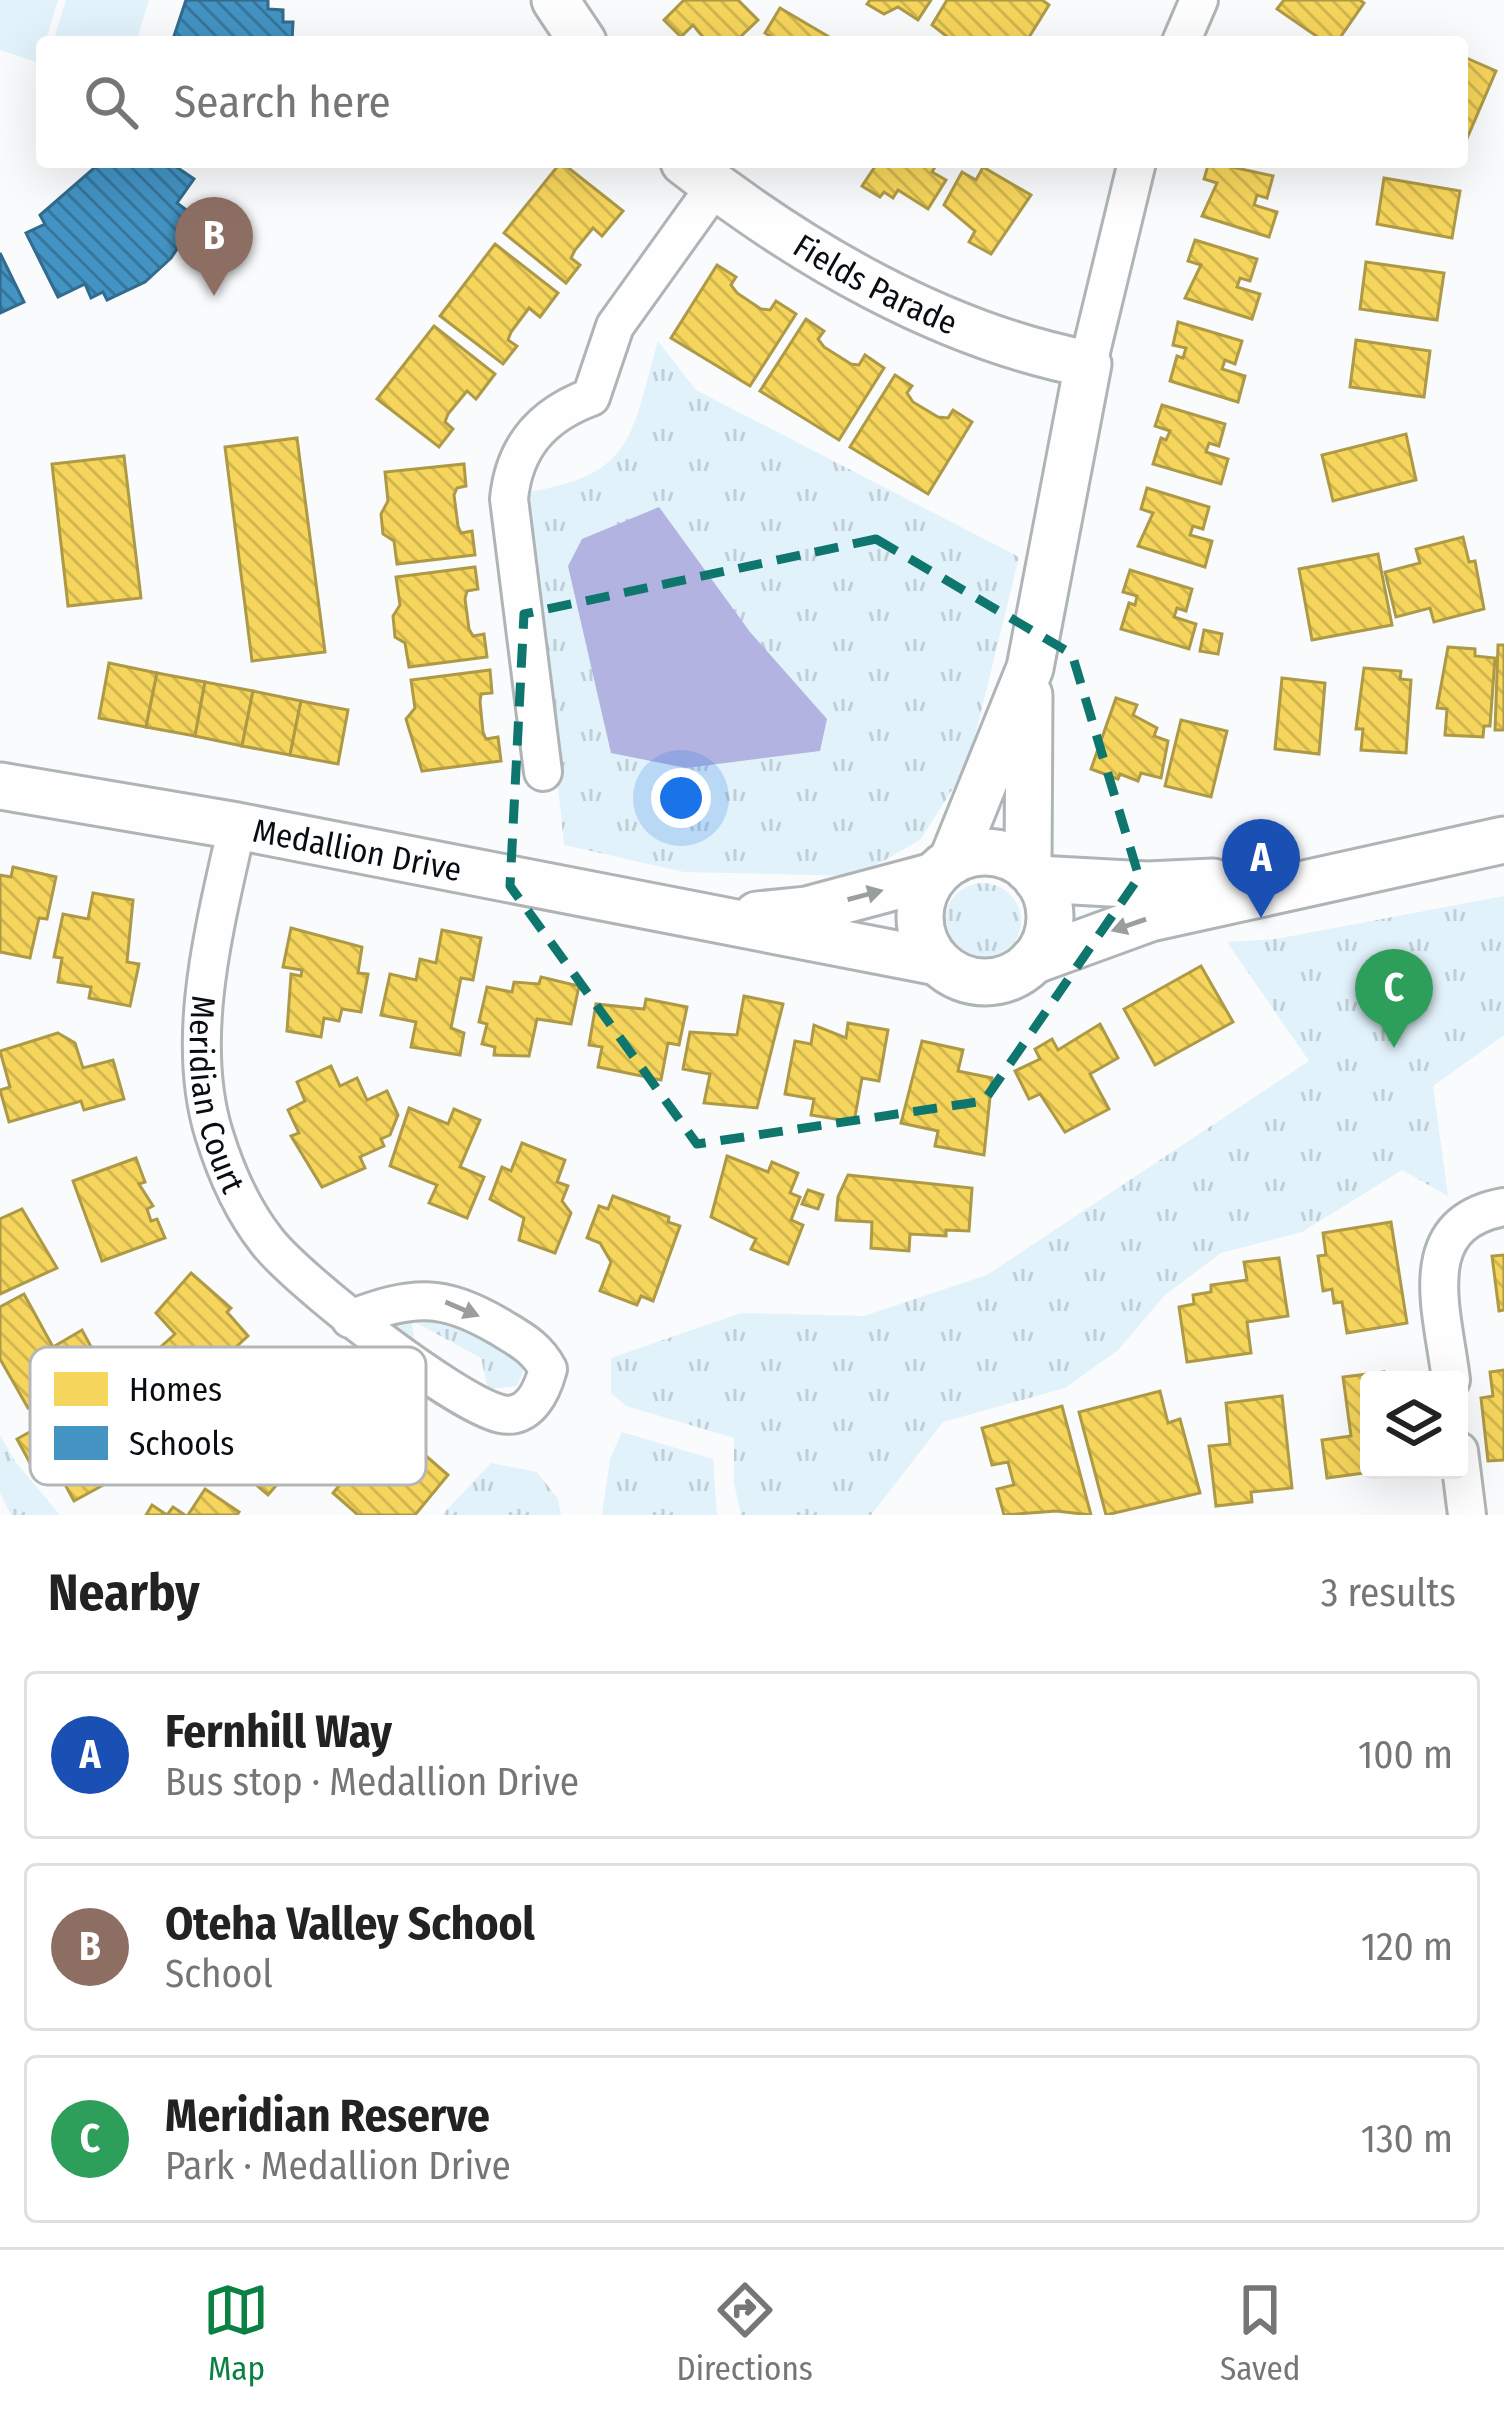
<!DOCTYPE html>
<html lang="en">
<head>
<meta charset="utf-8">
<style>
  :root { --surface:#fff; --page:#f2f2f2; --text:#222; --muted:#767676; --line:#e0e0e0; --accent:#0b8043 }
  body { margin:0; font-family:"Fira Sans Condensed",sans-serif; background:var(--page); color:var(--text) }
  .controls { position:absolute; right:36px; bottom:36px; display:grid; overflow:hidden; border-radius:12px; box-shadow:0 12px 48px #0002 }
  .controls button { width:108px; height:108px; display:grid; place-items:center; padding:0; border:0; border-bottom:3px solid var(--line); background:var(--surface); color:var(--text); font:60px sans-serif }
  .you { position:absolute; left:681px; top:798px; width:42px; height:42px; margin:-30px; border:9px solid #fff; border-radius:50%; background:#1a73e8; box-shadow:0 0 0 18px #1a73e833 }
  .badge { display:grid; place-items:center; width:78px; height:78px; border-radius:50%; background:var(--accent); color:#fff; font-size:39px; font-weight:700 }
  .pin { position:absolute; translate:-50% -99px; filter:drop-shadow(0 3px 6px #0008) }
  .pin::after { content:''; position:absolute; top:63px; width:42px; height:36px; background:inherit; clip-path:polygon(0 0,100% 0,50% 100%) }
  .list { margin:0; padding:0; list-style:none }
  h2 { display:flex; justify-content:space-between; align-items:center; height:156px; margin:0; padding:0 48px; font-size:51px }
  h2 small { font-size:39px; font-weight:400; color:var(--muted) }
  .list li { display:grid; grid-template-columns:78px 1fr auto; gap:36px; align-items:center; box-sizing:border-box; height:168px; margin:0 24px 24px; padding:0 24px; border:3px solid var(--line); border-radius:12px }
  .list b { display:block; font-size:45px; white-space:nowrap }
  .list p { margin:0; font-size:39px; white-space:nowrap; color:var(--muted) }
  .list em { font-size:39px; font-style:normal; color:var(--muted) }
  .icon { flex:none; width:66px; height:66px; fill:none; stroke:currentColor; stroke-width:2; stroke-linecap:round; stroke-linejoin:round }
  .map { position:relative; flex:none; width:1504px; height:1515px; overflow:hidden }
  .search { position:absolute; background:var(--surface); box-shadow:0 12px 48px #0002; left:36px; right:36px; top:36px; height:132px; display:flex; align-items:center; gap:30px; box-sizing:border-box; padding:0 42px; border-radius:12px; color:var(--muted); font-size:45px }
  .sheet { height:732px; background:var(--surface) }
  nav { display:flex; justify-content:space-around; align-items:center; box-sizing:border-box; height:168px; border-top:3px solid var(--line); background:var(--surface); font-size:33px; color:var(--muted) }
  nav a { display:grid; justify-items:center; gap:6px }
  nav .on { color:var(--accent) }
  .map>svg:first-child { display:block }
</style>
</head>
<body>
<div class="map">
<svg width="1504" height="1515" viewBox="0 0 1504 1515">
  <defs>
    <pattern id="grass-tufts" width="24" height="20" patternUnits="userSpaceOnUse" patternTransform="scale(3)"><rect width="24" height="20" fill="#e2f2fb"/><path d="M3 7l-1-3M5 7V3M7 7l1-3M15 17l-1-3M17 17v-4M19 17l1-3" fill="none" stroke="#c0ced6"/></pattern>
    <pattern id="homes-back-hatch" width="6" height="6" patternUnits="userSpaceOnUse" patternTransform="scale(3)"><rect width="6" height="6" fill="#f6d55c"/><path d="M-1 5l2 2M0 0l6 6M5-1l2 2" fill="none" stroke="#d1b64f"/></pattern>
    <pattern id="schools-back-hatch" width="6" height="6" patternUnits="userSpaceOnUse" patternTransform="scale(3)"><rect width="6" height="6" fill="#4393c3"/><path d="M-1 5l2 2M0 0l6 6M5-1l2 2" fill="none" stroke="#36769d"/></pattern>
  </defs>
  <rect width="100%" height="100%" fill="#f9fbfd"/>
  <g fill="url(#grass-tufts)">
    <path d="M 658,341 L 696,390 L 1019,557 L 968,765 L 920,840 L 857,876 L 684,872 L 564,845 L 528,492 C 635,475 631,435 658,341 Z"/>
    <circle cx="983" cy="921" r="38"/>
    <path d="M 1504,896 L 1504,1035 L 1433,1086 L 1448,1196 L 1402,1170 L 1302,1232 L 1221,1253 L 1165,1295 L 1117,1351 L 1065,1388 L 943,1422 L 871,1515 L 741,1515 L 734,1483 L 734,1438 L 626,1406 L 611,1393 L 611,1358 L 741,1313 L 864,1316 L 987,1275 L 1309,1061 L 1227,942 L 1276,939 Z"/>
    <path d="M 436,1309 L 517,1351 L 525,1367 L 517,1386 L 488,1389 L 481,1358 L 411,1320 L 416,1347 L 393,1334 L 386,1316 Z"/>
    <path d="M 622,1432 L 713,1459 L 717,1515 L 602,1515 L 610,1459 Z"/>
    <path d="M 0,1435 L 14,1460 L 60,1515 L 11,1515 L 0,1493 Z"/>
    <path d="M 491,1463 L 537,1472 L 558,1499 L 561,1515 L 442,1515 Z"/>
  </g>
  <g fill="#e2f2fb">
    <path d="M 0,0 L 58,0 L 39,63 L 0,50 Z"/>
    <path d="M 66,0 L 149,0 L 136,42 L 53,42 Z"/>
  </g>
  <path fill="#b2b3e0" d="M 659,507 L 750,632 L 827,719 L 820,751 L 686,768 L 611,753 L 568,566 L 582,539 Z"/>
  <g fill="url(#homes-back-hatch)" stroke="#ae9945" stroke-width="3">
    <path d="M 684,0 L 738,0 L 758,20 L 735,42 L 707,42 L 693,25 L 681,37 L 664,20 Z"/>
    <path d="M 870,0 L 931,0 L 918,20 L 898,7 L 884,14 L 867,4 Z"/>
    <path d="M 947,0 L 1042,0 L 1049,5 L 1026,42 L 954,42 L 932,25 Z"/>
    <path d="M 1284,0 L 1360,0 L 1364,3 L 1337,42 L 1325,42 L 1277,9 Z"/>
    <path d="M 780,8 L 836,41 L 835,42 L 780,42 L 765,33 Z"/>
    <path d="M 1462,56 L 1496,71 L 1462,150 Z"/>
    <path d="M 561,162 L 623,211 L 602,236 L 593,228 L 575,250 L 571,258 L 580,265 L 566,283 L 504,233 Z"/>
    <path d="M 878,162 L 938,162 L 932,172 L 946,180 L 928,209 L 898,190 L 893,198 L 884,192 L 880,197 L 862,186 Z"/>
    <path d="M 1209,162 L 1273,176 L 1267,198 L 1257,195 L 1254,205 L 1277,212 L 1269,237 L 1202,216 L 1217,183 L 1204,179 Z"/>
    <path d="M 983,167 L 1031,195 L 991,254 L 969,242 L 975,231 L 944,205 L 962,172 L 976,180 Z"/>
    <path d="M 1384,178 L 1460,191 L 1452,238 L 1377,224 Z"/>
    <path d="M 1195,240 L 1257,259 L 1250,281 L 1240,278 L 1237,287 L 1260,294 L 1252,319 L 1185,298 L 1201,265 L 1188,261 Z"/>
    <path d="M 495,244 L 558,293 L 540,317 L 529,308 L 511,332 L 508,340 L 517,346 L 503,364 L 440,316 Z"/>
    <path d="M 1366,262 L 1444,273 L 1437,320 L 1360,309 Z"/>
    <path d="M 717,265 L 736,277 L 731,285 L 737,293 L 761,309 L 770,310 L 776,301 L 796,314 L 750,386 L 671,338 Z"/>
    <path d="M 806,319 L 824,331 L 818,339 L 824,347 L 851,364 L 859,365 L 865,355 L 884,368 L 839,440 L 760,391 Z"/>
    <path d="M 1178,322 L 1242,341 L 1235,364 L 1225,360 L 1222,369 L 1245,376 L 1238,402 L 1170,381 L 1177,356 L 1183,358 L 1186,348 L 1173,345 Z"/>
    <path d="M 434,326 L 495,374 L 476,399 L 467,391 L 448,414 L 445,422 L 453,429 L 439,447 L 377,399 Z"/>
    <path d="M 1356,340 L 1430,351 L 1424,397 L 1350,387 Z"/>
    <path d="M 895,375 L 912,386 L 907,393 L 913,402 L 938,417 L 948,418 L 953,410 L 972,422 L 928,494 L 850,447 Z"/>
    <path d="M 1162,405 L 1225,424 L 1219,446 L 1209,443 L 1206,452 L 1228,459 L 1221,484 L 1153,464 L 1161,438 L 1166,440 L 1170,431 L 1155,426 Z"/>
    <path d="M 1406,434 L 1416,480 L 1333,501 L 1322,455 Z"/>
    <path d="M 297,438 L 325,652 L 252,661 L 225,447 Z"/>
    <path d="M 124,456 L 141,598 L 68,606 L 52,464 Z"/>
    <path d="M 464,464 L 466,486 L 457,488 L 454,495 L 458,526 L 461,533 L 472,531 L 475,555 L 397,564 L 394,541 L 383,534 L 381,514 L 388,501 L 385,472 Z"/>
    <path d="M 1147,488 L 1209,507 L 1203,529 L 1193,526 L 1190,535 L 1212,541 L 1205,567 L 1138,546 L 1153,513 L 1141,509 Z"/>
    <path d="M 1463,537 L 1469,562 L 1475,561 L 1484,609 L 1434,622 L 1430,608 L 1396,617 L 1385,572 L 1420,563 L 1416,549 Z"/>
    <path d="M 1378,554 L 1392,625 L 1312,640 L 1299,569 Z"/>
    <path d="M 475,567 L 478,589 L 467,591 L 465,599 L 469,629 L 473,636 L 484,634 L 487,657 L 409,667 L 405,643 L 395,637 L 393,616 L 400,605 L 396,577 Z"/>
    <path d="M 1130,570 L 1192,589 L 1186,611 L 1177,608 L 1174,617 L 1196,624 L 1189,649 L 1121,629 L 1129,603 L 1135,605 L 1137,596 L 1123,592 Z"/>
    <path d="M 1204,630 L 1222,634 L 1218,654 L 1200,651 Z"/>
    <path d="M 1498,645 L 1504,645 L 1504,730 L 1495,730 Z"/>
    <path d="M 1448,647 L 1475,649 L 1475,656 L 1495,658 L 1490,726 L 1484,726 L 1483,737 L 1445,735 L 1447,709 L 1437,708 Z"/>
    <path d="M 109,663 L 157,673 L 146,727 L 99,718 Z"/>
    <path d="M 1364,668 L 1401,671 L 1400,679 L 1411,680 L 1406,753 L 1361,750 L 1363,729 L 1356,729 Z"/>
    <path d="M 490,670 L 492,693 L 481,694 L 480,702 L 483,732 L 486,739 L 498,737 L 501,761 L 422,771 L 406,719 L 415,708 L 411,680 Z"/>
    <path d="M 157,673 L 205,682 L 195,736 L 146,727 Z"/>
    <path d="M 1282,678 L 1325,683 L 1319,754 L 1275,749 Z"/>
    <path d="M 205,682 L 253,691 L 242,746 L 195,736 Z"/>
    <path d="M 253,691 L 301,701 L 290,755 L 242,746 Z"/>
    <path d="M 1116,698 L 1137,705 L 1133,715 L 1157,728 L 1154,736 L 1168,741 L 1161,778 L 1141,773 L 1138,781 L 1120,774 L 1118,779 L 1091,769 Z"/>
    <path d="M 301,701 L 348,710 L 338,764 L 290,755 Z"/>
    <path d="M 1181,720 L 1227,731 L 1211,797 L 1165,786 Z"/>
    <path d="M 13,867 L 56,877 L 47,919 L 39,918 L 30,958 L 0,952 L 0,875 L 11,877 Z"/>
    <path d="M 93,893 L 133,900 L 127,962 L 139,964 L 130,1006 L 89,998 L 91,987 L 58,982 L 62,958 L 54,957 L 63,914 L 88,919 Z"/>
    <path d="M 291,928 L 362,947 L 358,973 L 368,974 L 361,1012 L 342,1009 L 339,1021 L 324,1018 L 321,1037 L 287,1031 L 291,974 L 301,976 L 302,970 L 283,967 Z"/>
    <path d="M 442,930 L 481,938 L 473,980 L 461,978 L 451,1028 L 464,1033 L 460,1055 L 411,1047 L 416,1022 L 381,1015 L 390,974 L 416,980 L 420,959 L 436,963 Z"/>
    <path d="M 1201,966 L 1233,1022 L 1155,1065 L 1124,1009 Z"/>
    <path d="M 541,977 L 579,986 L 571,1024 L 537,1019 L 529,1056 L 494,1055 L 495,1047 L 482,1044 L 487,1024 L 479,1022 L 487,987 L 512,992 L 514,982 L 539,984 Z"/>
    <path d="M 744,996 L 783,1004 L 757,1108 L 704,1103 L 710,1074 L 683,1069 L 690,1032 L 737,1035 Z"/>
    <path d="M 646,999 L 687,1007 L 679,1045 L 668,1043 L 661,1080 L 598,1067 L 602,1047 L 589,1045 L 596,1004 L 644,1009 Z"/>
    <path d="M 848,1023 L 888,1030 L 879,1081 L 862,1078 L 854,1122 L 811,1115 L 814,1099 L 785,1094 L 795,1041 L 811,1044 L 814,1025 L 846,1038 Z"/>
    <path d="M 1100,1024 L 1118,1058 L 1090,1074 L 1109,1109 L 1065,1132 L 1040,1094 L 1029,1099 L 1015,1071 L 1040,1059 L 1035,1049 L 1052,1039 L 1058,1050 Z"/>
    <path d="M 58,1033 L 75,1043 L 83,1068 L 113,1060 L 124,1099 L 84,1110 L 81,1101 L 9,1122 L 0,1090 L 10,1087 L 0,1051 Z"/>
    <path d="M 922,1041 L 963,1050 L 958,1071 L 992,1078 L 984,1155 L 935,1146 L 938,1131 L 901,1123 Z"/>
    <path d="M 331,1066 L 340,1086 L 357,1078 L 367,1100 L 387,1091 L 398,1115 L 390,1135 L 381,1139 L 384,1146 L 360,1157 L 365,1168 L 322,1187 L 291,1136 L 299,1133 L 288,1110 L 305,1101 L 297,1082 Z"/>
    <path d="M 409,1108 L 448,1124 L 454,1109 L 480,1120 L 460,1167 L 484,1177 L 467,1218 L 429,1203 L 437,1185 L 390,1166 Z"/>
    <path d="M 522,1143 L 565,1160 L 557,1182 L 568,1186 L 562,1201 L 571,1213 L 555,1253 L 519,1240 L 524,1218 L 490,1199 L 502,1167 L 511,1171 Z"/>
    <path d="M 727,1156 L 768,1172 L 772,1162 L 798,1173 L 790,1193 L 800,1197 L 791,1220 L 803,1225 L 788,1264 L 751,1249 L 756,1239 L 711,1217 Z"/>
    <path d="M 136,1158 L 145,1182 L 139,1184 L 153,1206 L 147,1209 L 151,1221 L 157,1219 L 165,1238 L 102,1261 L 73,1181 Z"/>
    <path d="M 848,1175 L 972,1188 L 969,1231 L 946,1230 L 946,1236 L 910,1234 L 909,1251 L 871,1248 L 872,1222 L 836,1220 L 838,1197 Z"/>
    <path d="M 808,1190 L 823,1195 L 818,1209 L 802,1204 Z"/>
    <path d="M 613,1196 L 669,1217 L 668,1222 L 680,1226 L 653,1301 L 641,1296 L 637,1305 L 600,1291 L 611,1262 L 600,1243 L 587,1238 L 599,1206 L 608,1209 Z"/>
    <path d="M 22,1209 L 57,1268 L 0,1294 L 0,1219 Z"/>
    <path d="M 1391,1222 L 1407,1323 L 1347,1333 L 1342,1302 L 1334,1303 L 1332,1289 L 1323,1291 L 1318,1256 L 1326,1255 L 1323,1233 Z"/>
    <path d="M 1504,1255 L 1504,1310 L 1499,1311 L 1492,1256 Z"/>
    <path d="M 1279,1258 L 1288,1316 L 1247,1322 L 1251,1353 L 1187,1362 L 1179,1307 L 1194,1304 L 1193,1295 L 1211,1292 L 1211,1285 L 1247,1280 L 1244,1262 Z"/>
    <path d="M 191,1273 L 231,1308 L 227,1312 L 248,1336 L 177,1401 L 144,1362 L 175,1334 L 156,1313 Z"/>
    <path d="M 24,1294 L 53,1347 L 82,1330 L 102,1367 L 28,1408 L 0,1359 L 0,1307 Z"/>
    <path d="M 283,1367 L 309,1390 L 318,1379 L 347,1404 L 268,1495 L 233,1465 L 278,1412 L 259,1395 Z"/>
    <path d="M 1504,1370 L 1504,1460 L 1488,1461 L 1481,1398 L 1493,1396 L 1490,1372 Z"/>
    <path d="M 1384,1372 L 1385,1380 L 1369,1380 L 1369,1470 L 1386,1470 L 1327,1478 L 1322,1440 L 1351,1436 L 1343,1377 Z"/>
    <path d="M 116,1378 L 135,1411 L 108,1427 L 119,1447 L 97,1465 L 107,1483 L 74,1501 L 54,1464 L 36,1474 L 17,1439 L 44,1424 L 49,1434 L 84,1414 L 76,1401 Z"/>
    <path d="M 1160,1391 L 1168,1423 L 1180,1419 L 1200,1493 L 1106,1515 L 1079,1412 Z"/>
    <path d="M 1282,1396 L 1292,1488 L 1251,1492 L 1252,1502 L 1216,1506 L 1209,1446 L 1230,1444 L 1226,1403 Z"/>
    <path d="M 1062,1406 L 1091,1515 L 1056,1511 L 1004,1515 L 997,1489 L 1014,1485 L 1008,1462 L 992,1465 L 982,1428 Z"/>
    <path d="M 418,1449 L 448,1475 L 415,1515 L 358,1515 L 333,1493 L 361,1459 L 374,1470 L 380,1462 L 401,1470 Z"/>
    <path d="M 205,1489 L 239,1512 L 237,1515 L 188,1515 Z"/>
    <path d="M 152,1505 L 167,1515 L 173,1507 L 185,1515 L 146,1515 Z"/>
  </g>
  <g fill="url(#schools-back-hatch)" stroke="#316b8d" stroke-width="3">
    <path d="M 186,0 L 268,0 L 268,9 L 283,10 L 283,22 L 293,22 L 292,42 L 172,42 Z"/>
    <path d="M 101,162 L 169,162 L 194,179 L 177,203 L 189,212 L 183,222 L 191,228 L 171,258 L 145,282 L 107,300 L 103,292 L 91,298 L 85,284 L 58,297 L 26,233 L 45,224 L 40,215 Z"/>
    <path d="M 0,253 L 24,302 L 0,313 Z"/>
  </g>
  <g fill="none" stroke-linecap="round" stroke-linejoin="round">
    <defs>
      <g id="minor">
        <path d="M 1181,42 L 1199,0"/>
        <path d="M 1088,364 L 1137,162"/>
        <path d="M 543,772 L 509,499 C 514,447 542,415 591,397 L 615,326 L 716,185"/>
        <path id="s1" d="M 237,826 C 216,922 184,1037 214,1134 C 226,1173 241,1208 266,1240 C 296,1280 454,1403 501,1414 C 529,1420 542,1391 548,1369 C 536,1347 521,1340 500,1327 C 441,1293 414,1295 350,1319"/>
        <path d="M 1451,1380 C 1443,1311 1411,1224 1504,1207"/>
        <path d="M 1459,1451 L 1467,1515"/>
      </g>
      <g id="tertiary">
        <path d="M 555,0 L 583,42"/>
        <path id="s2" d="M 684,162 C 800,253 942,336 1088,364 L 1030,668 L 952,861"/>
        <path id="s3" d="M 0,786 L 237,826 L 937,962"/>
        <circle cx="985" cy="917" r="65"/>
        <path d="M 1028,869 L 1029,695"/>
        <path d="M 1037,879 L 1147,885 L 1213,882"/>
        <path d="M 757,915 L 807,910 L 934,876"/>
        <path d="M 1032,961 L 1150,918 L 1504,840"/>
      </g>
    </defs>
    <use href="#minor" stroke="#afb4b6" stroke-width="42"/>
    <use href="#tertiary" stroke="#afb4b6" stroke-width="51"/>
    <use href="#minor" stroke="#fefeff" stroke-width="36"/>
    <use href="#tertiary" stroke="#fefeff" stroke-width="45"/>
  </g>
  <defs><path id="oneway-solid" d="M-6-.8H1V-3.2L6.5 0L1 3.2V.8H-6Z" transform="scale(3)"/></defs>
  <g fill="#9b9e9f">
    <use href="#oneway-solid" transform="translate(865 895) rotate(-15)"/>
    <use href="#oneway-solid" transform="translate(1129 925) rotate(161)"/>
    <use href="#oneway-solid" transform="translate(462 1309) rotate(23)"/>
  </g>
  <path fill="none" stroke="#0f766e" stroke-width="9" stroke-dasharray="24 15" stroke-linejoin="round" d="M 876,539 L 1072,654 L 1139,877 L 984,1101 L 697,1144 L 510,886 L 524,614 Z"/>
  <g text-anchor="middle" stroke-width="12" stroke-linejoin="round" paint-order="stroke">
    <g font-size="33" fill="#070d10" stroke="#fff">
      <text dy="12" stroke="none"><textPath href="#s2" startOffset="228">Fields Parade</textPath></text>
      <text dy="12" stroke="none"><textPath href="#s3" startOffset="363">Medallion Drive</textPath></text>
      <text dy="12" stroke="none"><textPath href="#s1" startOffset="273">Meridian Court</textPath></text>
    </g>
  </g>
  <rect x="30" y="1347" width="396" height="138" rx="18" fill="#fff" stroke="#b5b6b7" stroke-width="3"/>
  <rect x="54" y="1372" width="54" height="34" fill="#f6d55c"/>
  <rect x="54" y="1426" width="54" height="34" fill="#4393c3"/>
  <g font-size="33" fill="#070d10">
    <text x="129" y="1401">Homes</text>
    <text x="129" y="1455">Schools</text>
  </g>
</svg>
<div class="controls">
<button><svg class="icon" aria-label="layers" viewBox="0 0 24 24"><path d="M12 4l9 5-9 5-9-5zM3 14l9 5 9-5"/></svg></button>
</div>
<div class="you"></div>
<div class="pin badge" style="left:1261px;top:918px;background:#1a4fb4">A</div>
<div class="pin badge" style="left:214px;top:296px;background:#8d6e63">B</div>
<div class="pin badge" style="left:1394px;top:1048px;background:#2e9e5b">C</div>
<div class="search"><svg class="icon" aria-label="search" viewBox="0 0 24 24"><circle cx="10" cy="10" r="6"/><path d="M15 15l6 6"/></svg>Search here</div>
</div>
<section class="sheet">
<h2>Nearby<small>3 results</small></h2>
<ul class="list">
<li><span class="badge" style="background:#1a4fb4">A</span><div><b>Fernhill Way</b><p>Bus stop · Medallion Drive</p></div><em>100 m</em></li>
<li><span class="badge" style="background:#8d6e63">B</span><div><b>Oteha Valley School</b><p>School</p></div><em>120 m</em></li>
<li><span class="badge" style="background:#2e9e5b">C</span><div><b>Meridian Reserve</b><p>Park · Medallion Drive</p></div><em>130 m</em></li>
</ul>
</section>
<nav>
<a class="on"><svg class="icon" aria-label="map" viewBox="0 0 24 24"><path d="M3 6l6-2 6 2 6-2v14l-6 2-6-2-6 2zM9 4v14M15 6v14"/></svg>Map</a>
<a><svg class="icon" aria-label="directions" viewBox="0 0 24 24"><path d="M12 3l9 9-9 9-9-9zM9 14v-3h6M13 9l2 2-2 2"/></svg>Directions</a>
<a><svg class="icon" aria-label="saved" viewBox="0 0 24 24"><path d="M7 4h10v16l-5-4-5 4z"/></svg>Saved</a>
</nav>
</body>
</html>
